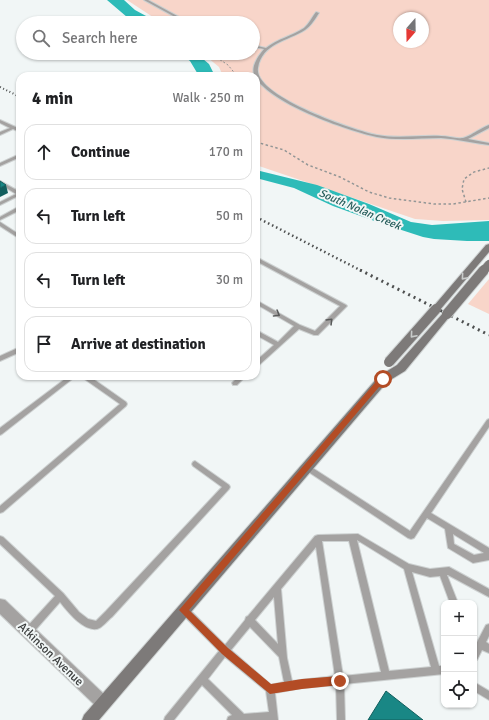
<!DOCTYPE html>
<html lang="en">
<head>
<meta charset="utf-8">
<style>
  :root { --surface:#fff; --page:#f6f6f6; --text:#202124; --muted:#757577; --line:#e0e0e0 }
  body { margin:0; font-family:Signika,sans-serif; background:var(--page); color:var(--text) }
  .controls { position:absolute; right:12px; bottom:12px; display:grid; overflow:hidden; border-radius:8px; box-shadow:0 1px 3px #0004 }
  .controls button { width:36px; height:36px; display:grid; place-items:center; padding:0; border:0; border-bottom:1px solid var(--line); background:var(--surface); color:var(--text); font:20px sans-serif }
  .compass { position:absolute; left:393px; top:12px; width:36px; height:36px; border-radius:50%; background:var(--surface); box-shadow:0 1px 3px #0004; rotate:200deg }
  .stop { position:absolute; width:12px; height:12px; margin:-9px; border:3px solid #b34c25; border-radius:50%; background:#fff }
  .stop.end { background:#b34c25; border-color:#fff; box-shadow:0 1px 4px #0008 }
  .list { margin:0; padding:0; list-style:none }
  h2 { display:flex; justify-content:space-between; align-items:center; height:52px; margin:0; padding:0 16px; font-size:17px }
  h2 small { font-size:13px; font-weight:400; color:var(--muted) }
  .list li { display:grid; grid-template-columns:26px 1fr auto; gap:12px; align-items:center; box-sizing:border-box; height:56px; margin:0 8px 8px; padding:0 8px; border:1px solid var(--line); border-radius:12px }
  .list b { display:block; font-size:15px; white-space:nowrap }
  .list em { font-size:13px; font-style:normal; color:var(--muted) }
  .icon { flex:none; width:22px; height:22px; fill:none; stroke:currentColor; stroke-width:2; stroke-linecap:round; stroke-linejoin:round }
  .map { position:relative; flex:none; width:489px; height:720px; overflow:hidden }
  .search { position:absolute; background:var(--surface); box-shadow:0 1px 3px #0004; left:16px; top:16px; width:244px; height:44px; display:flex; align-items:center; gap:10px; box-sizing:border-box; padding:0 14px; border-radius:22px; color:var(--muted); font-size:15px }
  .panel { position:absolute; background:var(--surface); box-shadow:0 1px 3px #0004; left:16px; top:72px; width:244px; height:308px; border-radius:12px }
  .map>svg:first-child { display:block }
</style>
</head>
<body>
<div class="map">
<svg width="489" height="720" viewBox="0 0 489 720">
  <rect width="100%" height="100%" fill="#f1f6f6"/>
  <g fill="#f8d5c9" fill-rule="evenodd">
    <path d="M 127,0 L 489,0 L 489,220 L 443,221 L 415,219 L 256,165 L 256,76 L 223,76 L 219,67 L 202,53 L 253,53 L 253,23 L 162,23 ZM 399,18 L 423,18 L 423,42 L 399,42 Z"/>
    <path d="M 489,279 L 489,314 L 468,304 Z"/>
  </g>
  <g fill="#2ebbb8">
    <path d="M 107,0 L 124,0 L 135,10 L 159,23 L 134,23 Z"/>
    <path d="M 179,53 L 197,54 L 209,64 L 215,76 L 199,76 L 190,61 Z"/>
    <path d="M 256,170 L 317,185 L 369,204 L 411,222 L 432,225 L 489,221 L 489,241 L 467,241 L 434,239 L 423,237 L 380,223 L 333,206 L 294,188 L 256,178 Z"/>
  </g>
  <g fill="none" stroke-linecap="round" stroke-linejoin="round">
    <defs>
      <g id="service">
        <path d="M 144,0 L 148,0 L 190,23 L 186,23 Z"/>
        <path d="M 316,12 L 319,13 C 315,19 311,26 305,30 C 288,41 262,43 258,68 C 253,96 355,131 377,135 C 398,139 420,135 441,136 C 448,136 455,139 462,138 C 468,138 482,127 489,125 L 489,128 L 468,139 L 489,143 L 489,145 C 473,143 457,139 441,138 C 419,138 398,141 377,137 C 348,131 265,102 254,74 C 251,66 259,55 264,49 L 253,47 L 253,45 L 266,48 C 277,39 292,36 304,28 C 309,24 312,17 316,12 Z"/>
        <path d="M 0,120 L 20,129 L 20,132 L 13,129 L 0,135 L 0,132 L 10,128 L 0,123 Z"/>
        <path d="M 20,154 L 20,157 L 0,166 L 0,163 Z"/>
        <path d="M 0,181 L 20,192 L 20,195 L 0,205 L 0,202 L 16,194 L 0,184 Z"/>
        <path d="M 18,207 L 20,207 L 20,210 L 0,220 L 0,217 Z"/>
        <path d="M 0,222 L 20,235 L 20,239 L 0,226 Z"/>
        <path d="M 256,257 L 346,305 L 347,306 L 318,335 L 314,335 L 299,329 L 258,366 L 256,366 L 256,361 L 274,345 L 256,335 L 256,330 L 278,342 L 294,326 L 256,304 L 256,300 L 300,325 L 315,331 L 340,306 L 256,261 Z"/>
        <path d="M 20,347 L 20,352 L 0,361 L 0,356 Z"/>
        <path d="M 69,376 L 76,376 L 2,434 L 0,435 L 0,428 Z"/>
        <path d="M 82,376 L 89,376 L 126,402 L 127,404 L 126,406 L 3,512 L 0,513 L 0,506 L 120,404 L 83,378 Z"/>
        <path d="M 239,376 L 246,376 L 237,385 L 233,385 L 232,383 Z"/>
        <path d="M 489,419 L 489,427 L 431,513 L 489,548 L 489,560 L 473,563 L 448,548 L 445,529 L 427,518 L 414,538 L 411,539 L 408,538 L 304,469 L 303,467 L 304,465 L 306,464 L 308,465 L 410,531 L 487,420 ZM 453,534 L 484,553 L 474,555 L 454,544 Z"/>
        <path d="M 195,461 L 229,485 L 230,487 L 229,489 L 112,617 C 108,620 102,628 97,629 C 83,631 68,612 60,602 L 31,635 L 28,636 L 25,635 L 24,632 L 25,629 L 55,596 L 0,544 L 0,536 L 3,537 L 63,593 L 79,612 L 88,619 L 96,621 L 106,611 L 222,487 L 193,466 L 192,464 L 193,462 Z"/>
        <path d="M 358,534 L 409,564 L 430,569 L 449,567 L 489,589 L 489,597 L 448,575 L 447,575 L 458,603 L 450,603 L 440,576 L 430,577 L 412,572 L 439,666 L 444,666 L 444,674 L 344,684 L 345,720 L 337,720 L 336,685 L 301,688 L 275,693 L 278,720 L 227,720 L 228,717 L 232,715 L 202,685 L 174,720 L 164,720 L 165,717 L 219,651 L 181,613 L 180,610 L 181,607 L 184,606 L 187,607 L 225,645 L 245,620 L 246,617 L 248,616 L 315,536 L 318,535 ZM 357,540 L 404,569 L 431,667 L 389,671 ZM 322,541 L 349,541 L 381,672 L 343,676 ZM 316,547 L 335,676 L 292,681 L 287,658 L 281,589 ZM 274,597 L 278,644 L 255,620 ZM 250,627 L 279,657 L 284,682 L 271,685 L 231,650 ZM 225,657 L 266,691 L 269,712 L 244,714 L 208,679 Z"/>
        <path d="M 489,624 L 489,636 L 486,642 L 489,644 L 489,653 L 482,650 L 477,660 L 474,661 L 474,648 L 486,625 Z"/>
        <path d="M 474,682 L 489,691 L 489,700 L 474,691 Z"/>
      </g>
      <path id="minor" d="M 0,599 L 5,600 L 108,698 L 110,703 L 108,708 L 103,710 L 98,708 L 0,614 Z"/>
      <g id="secondary">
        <path d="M 489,244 L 489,252 L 439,311 L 433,311 L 431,309 L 433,307 L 486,245 Z"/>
        <path d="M 447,311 L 450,312 L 452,314 L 450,316 L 405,371 L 387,382 L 99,720 L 82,720 L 84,715 L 379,376 L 397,365 L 444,312 Z"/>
      </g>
    </defs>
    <use href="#service" stroke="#cdd1d1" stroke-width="2"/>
    <use href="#minor" stroke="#cdd1d1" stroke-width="2"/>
    <use href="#secondary" stroke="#cdd1d1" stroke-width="2"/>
    <path stroke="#939696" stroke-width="1" stroke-dasharray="2 2" stroke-linecap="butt" d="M 210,53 L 228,65 L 237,76"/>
    <g stroke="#939696" stroke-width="1.5" stroke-dasharray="2.5 2.5" stroke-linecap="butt">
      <path d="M 256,142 L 284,150 L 308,165 L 340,177 L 369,192 L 389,198 L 434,204 L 453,204 L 489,198"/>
      <path d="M 466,202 L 462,189 L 464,179 L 474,172 L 489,168"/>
    </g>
    <use href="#service" fill="#a4a2a1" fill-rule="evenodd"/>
    <use href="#minor" fill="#a4a2a1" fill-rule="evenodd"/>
    <use href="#secondary" fill="#7d7a79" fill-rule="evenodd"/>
    <path stroke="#4e5050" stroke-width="2" stroke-dasharray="1 2.5" stroke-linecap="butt" d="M 0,87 L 20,97"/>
    <path stroke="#4e5050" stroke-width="2.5" stroke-dasharray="1.5 3" stroke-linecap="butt" d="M 256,217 L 362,271"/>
    <path stroke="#4e5050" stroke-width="3" stroke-dasharray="2 4" stroke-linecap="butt" d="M 360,270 L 489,335"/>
    <defs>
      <path id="secondary-bridge-far1" d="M 483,271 L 489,264"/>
      <g id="secondary-bridge">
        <path d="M 447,314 L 484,270"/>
        <path d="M 389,362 L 436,309"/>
      </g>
    </defs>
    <use href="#secondary-bridge-far1" stroke="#cdd1d1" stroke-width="9" stroke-linecap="butt"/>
    <use href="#secondary-bridge" stroke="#cdd1d1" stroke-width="12" stroke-linecap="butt"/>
    <use href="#secondary-bridge-far1" stroke="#7d7a79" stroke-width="8"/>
    <use href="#secondary-bridge" stroke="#7d7a79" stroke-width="10"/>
  </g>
  <path fill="#125e5d" d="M 6,185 L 8,193 L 0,197 L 0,188 Z"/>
  <g fill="#198785" stroke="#125e5d">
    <path d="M 0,181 L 6,185 L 0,188 Z"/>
    <path d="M 386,691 L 423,720 L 368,720 Z"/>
  </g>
  <defs><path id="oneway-chevron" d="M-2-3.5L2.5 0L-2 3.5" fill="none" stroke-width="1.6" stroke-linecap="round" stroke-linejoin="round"/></defs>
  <g stroke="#c8cbca">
    <use href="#oneway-chevron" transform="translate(464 277) rotate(131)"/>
    <use href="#oneway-chevron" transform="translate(413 335) rotate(131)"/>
  </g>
  <g stroke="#5a5b5b">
    <use href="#oneway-chevron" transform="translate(277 314) rotate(31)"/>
    <use href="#oneway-chevron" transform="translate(330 321) rotate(-45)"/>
  </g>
  <path fill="#b34c25" d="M 383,376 L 386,379 L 385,380 L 189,610 L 228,648 L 271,684 L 302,679 L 340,676 L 344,677 L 345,681 L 344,684 L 340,685 L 302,689 L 270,694 L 222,654 L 179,610 L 380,377 Z"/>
  <g text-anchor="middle" stroke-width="4" stroke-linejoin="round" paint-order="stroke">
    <g font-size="11" font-style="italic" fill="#265d5b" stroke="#f1f6f6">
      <text transform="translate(360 209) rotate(23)" y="4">South Nolan Creek</text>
    </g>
    <g font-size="12" fill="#3b3d3d" stroke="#f1f6f6">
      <text transform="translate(51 654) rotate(44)" y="4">Atkinson Avenue</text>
    </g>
  </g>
</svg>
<div class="controls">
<button>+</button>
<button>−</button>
<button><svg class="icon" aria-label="locate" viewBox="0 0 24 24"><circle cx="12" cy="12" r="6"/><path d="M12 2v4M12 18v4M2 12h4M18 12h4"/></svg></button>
</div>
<svg class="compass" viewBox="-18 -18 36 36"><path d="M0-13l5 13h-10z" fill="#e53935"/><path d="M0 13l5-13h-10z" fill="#757577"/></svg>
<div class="stop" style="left:383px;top:379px"></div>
<div class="stop end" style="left:340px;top:681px"></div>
<div class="search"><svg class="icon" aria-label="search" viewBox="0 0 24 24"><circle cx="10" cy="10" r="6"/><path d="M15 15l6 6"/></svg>Search here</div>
<section class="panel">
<h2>4 min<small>Walk · 250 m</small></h2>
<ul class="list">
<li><svg class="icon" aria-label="ahead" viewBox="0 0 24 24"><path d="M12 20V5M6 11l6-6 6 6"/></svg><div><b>Continue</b></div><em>170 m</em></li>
<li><svg class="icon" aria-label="left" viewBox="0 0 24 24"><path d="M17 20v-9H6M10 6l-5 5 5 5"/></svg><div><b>Turn left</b></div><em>50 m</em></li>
<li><svg class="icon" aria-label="left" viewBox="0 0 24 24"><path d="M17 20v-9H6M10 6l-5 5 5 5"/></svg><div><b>Turn left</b></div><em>30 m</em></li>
<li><svg class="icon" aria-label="arrive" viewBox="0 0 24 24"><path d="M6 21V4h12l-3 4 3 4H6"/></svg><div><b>Arrive at destination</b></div></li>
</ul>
</section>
</div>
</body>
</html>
